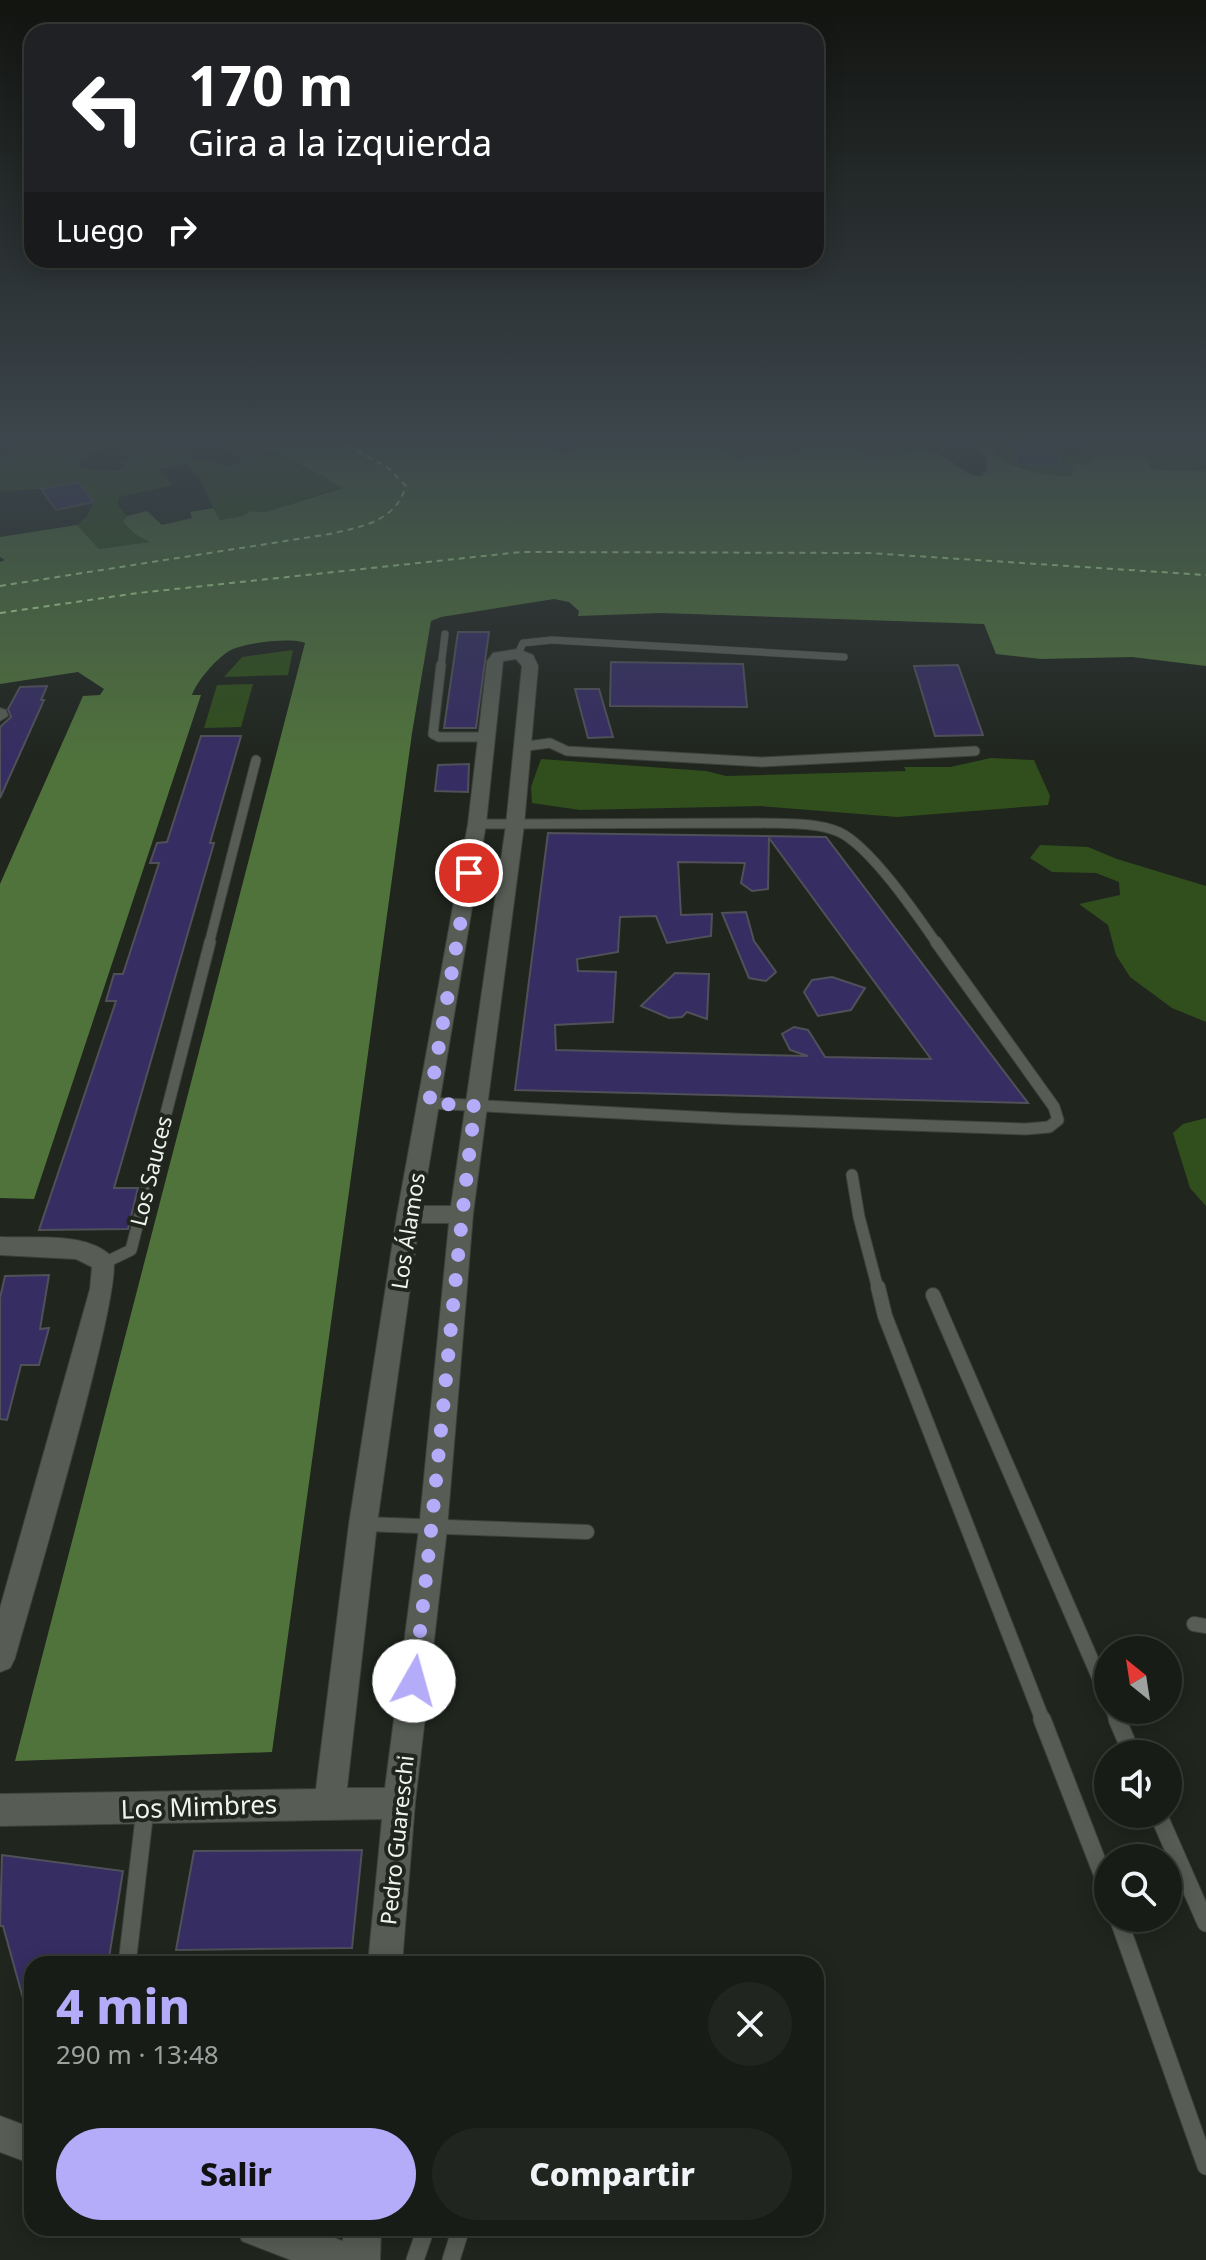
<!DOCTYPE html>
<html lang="es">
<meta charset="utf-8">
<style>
:root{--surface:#181c16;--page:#21251f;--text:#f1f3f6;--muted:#9fa1a1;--line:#363a35;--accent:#b4acf9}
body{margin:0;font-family:"Noto Sans",sans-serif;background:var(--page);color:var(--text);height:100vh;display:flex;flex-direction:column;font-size:30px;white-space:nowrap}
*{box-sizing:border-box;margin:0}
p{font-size:26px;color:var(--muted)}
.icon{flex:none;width:44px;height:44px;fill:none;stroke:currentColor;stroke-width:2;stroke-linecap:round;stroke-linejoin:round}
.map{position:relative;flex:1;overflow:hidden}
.side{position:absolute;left:24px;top:1956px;width:800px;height:280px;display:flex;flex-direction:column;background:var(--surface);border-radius:24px;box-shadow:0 4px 20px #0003,0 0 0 2px var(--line)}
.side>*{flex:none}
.top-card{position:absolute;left:24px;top:24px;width:800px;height:244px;border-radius:24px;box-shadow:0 4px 20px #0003,0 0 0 2px var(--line);background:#202124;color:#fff;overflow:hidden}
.needle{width:52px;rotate:330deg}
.fabs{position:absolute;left:1094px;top:1636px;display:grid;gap:16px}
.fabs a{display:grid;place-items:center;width:88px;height:88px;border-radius:50%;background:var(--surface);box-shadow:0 4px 20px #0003,0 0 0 2px var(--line);font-size:40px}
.pin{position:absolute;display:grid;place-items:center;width:68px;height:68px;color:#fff;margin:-34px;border:4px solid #fff;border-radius:50%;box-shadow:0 2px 8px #0007}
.me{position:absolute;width:88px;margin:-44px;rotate:7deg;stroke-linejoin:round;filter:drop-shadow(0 0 6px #0008)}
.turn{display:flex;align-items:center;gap:28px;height:168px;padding:0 32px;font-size:36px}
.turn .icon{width:104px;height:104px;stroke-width:2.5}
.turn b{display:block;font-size:56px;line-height:68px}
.then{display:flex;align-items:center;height:76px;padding:0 32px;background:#0003;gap:16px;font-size:30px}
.round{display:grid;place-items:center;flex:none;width:84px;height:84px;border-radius:42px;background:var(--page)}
.summary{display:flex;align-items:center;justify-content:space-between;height:136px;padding:0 32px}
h1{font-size:48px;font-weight:800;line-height:60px;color:var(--accent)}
.button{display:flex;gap:16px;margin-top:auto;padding:16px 32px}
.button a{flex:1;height:92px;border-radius:48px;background:var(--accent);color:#111;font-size:32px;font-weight:800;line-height:92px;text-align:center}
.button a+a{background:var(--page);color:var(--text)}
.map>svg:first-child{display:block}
.green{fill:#304f1c}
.water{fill:#50733c}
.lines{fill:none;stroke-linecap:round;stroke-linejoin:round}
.ferry{stroke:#bbf09e;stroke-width:2;stroke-dasharray:6 5;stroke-linecap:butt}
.building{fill:#362d63;stroke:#505059;stroke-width:2;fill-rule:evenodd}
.service-far4-casing{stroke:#3d413b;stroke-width:8}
.service-far3-casing{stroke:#3d413b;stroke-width:11}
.service-far2-casing{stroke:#3d413b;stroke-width:13}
.service-far1-casing{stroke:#3d413b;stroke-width:16}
.service-casing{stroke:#3d413b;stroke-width:19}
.minor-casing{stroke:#3d413b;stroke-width:2}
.service-far4{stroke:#575d55;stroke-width:7}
.service-far3{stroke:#575d55;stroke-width:9}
.service-far2{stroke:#575d55;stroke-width:11}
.service-far1{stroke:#575d55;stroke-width:14}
.service{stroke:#575d55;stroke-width:17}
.minor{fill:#575d55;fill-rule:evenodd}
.route{stroke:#b4acf9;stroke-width:14;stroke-dasharray:0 25.2}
.labels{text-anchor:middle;stroke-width:8;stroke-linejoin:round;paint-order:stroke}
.street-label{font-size:22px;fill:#f0f4ef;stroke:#20251e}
.near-street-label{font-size:26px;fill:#f0f4ef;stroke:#20251e}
</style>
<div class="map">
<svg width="1206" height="2260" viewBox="0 0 1206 2260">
<rect width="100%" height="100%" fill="#20251e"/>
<g class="green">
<path d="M24 445H110L76 462 81 468 118 471 124 466 119 463 135 456H121L111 445H167L164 447 177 452 188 447 197 456 185 460 207 459 229 467 243 461 220 445C232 445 247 443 258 445 288 451 318 473 342 487L266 512 251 511 243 516 219 520 200 479 186 464 160 469 172 485 119 497 118 505 127 516 124 522 152 542 99 549 77 525 87 516 94 502 78 482 41 489 0 491V458Z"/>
<path d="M688 445H807L801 453 739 459 725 450Z"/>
<path d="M855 445H939L945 449 943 452C916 455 883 464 858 452Z"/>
<path d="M993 445H1015L1017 464 1061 466 1058 454H1086L1085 445H1206V471L1087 465 1072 477C1040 474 1022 471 994 455Z"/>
<path d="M293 650 288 675 224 677 242 657Z"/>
<path d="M253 684 241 727 204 728 217 685Z"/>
<path d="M991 758 1034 760 1050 796 1048 805 897 817 760 806 580 810 532 803 531 787 541 759 706 771 726 776 906 771 904 767H950Z"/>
<path d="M1040 845 1088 847 1117 859 1206 886V1022L1172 1008 1130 977 1116 955 1108 925 1079 904 1120 895 1119 882 1096 873 1052 872 1030 858Z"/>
<path d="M1206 1118V1206L1190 1188 1173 1133 1183 1124Z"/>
</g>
<path class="water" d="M258 445H539L564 452 582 445H688L725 450 739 459 801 453 807 445H855L858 452 867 456C888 458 919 449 937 454 954 459 964 476 981 476L987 470 986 457 976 450V445H993L995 455C1020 471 1042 475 1072 476L1073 463 1087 465 1098 454 1146 457 1152 469 1206 471V666L1132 657 1041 659 996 654 984 624 661 613 578 616 579 611 569 602 554 599 441 617 431 621 412 733 272 1752 15 1761 305 643C291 637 242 643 229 651 215 660 197 681 192 695H201L34 1199 0 1198V884L83 696 100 695 104 689 78 672 0 684V562L5 560 0 557V537L77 525 99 549 150 542 135 534 123 522 127 516 147 511 162 525 192 518 190 512 213 508 220 520 243 516 251 511 266 512 342 488C316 471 288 457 258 445Z"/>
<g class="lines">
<g class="ferry">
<path d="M0 586 330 534C363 526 395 522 406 486L388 468 347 445"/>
<path d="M0 613 138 593 521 552 869 553 1206 575"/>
</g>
</g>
<g class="building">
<path d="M1015 445H1056L1061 466 1017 464Z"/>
<path d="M78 482 94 502 56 510 41 489Z"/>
<path d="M458 632H489L476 728H444Z"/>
<path d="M611 662 743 664 747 707 610 706Z"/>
<path d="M958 665 983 735 935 736 914 666Z"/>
<path d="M47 686 41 700H44L0 798V727L11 717 8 709 20 687Z"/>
<path d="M575 689H599L613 737 588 738Z"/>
<path d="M201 736H241L210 843H214L114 1188H138L128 1229 39 1230 116 1001H106L114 974H123L159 863H150L157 843 167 842Z"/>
<path d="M469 764 468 792 435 791 438 765Z"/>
<path d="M548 833 826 837 1028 1103 515 1090ZM769 838 931 1059 825 1057 808 1030 794 1027 782 1034 790 1050 808 1056 556 1050 555 1025 613 1022 616 972 578 971 577 959 618 952 620 917 656 916 667 943 711 936 712 914 681 915 678 862 745 863 741 883 752 891 768 889Z"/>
<path d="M746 912 754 941 776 972 766 981 749 978 722 913Z"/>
<path d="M675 973 709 974 707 1019 687 1012 682 1017 669 1018 641 1006Z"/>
<path d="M832 977 865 988 851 1010 818 1016 804 992 812 980Z"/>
<path d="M49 1275 40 1329 49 1328 39 1365H21L7 1420 0 1419V1298L5 1276Z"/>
<path d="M362 1850 352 1948 176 1950 194 1851Z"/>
<path d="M2 1855 123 1871 108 1964H32V2008L26 2009 3 1926H0Z"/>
</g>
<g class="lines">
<defs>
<g id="service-far4">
<path d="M518 654 523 643 552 640 844 657"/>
<path d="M441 667 445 634"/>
</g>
<g id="service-far3">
<path d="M441 665 433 734 439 737H487"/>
<path d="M520 747 550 743 567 751 762 762 975 751"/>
<path d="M477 824 759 823C784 824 816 822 839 832 870 846 917 915 937 944"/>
<path d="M209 944 256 760"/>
</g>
<g id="service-far2">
<path d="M429 1103 734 1119 1026 1129 1049 1127 1058 1120 1054 1107 936 942"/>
<path d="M852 1175 859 1217 878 1289"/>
<path d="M104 1263 131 1250 210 942"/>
</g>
<g id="service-far1">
<path d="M878 1287 885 1316 1043 1721"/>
<path d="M933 1295 1108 1698"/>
<path d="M363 1524 587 1532"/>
<path d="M1194 1624 1206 1626"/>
<path d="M1113 1710 1118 1721"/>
</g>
<g id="service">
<path d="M1042 1719 1108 1889"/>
<path d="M1117 1719 1132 1754"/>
<path d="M1158 1814 1206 1923"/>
<path d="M1118 1918 1206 2166"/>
<path d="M127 1964 145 1810"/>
<path d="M415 2260 426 2228"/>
<path d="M451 2260 461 2228"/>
</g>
<g id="minor">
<path d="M518 649 533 655 538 666 524 825 473 1214 447 1529 415 1803 402 1964H368L382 1819 0 1826V1794L316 1789 349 1524 397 1215 468 824 487 661 493 653ZM516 659 522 666 506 825 451 1206H422L486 824 503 661ZM419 1223H449L419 1529 385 1788H347L377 1524Z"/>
<path d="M0 708 6 710 8 716 0 721Z"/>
<path d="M0 1237C33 1239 87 1231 112 1257 129 1273 27 1614 15 1658L10 1668 0 1672V1608L90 1289 92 1267 76 1259 0 1255Z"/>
<path d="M0 2116 32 2128V2164L0 2152Z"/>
<path d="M236 2228H306L343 2241V2228H381L380 2260H291L242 2241Z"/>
</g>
</defs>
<use href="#service-far4" class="service-far4-casing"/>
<use href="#service-far3" class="service-far3-casing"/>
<use href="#service-far2" class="service-far2-casing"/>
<use href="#service-far1" class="service-far1-casing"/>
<use href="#service" class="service-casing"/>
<use href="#minor" class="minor-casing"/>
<use href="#service-far4" class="service-far4"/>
<use href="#service-far3" class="service-far3"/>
<use href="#service-far2" class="service-far2"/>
<use href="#service-far1" class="service-far1"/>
<use href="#service" class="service"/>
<use href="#minor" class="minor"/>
</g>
<linearGradient id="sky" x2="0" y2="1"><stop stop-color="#121410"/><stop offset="0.58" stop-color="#3c464c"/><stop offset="1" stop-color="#3c464c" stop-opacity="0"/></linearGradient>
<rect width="1206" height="762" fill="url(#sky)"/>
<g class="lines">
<path class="route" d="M414 1681C438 1490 451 1297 475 1106L429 1103 469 873"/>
</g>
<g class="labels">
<g class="street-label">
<text transform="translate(151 1171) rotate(-76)" y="8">Los Sauces</text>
<text transform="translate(408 1231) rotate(-81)" y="8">Los Álamos</text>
<text transform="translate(397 1840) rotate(-84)" y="8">Pedro Guareschi</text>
</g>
<g class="near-street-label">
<text transform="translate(199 1807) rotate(-2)" y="9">Los Mimbres</text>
</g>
</g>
</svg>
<div class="fabs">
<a><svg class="needle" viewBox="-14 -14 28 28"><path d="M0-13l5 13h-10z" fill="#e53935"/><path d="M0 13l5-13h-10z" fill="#9fa1a1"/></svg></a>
<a><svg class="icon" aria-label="sound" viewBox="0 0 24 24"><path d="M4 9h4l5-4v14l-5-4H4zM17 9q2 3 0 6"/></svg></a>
<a><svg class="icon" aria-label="search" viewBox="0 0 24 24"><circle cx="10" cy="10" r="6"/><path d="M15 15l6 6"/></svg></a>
</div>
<div class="pin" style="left:469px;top:873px;background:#d93025"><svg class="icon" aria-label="arrive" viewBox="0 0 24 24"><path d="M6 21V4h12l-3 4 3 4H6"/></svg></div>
<svg class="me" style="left:414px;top:1681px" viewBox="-20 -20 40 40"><circle r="19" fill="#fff"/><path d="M0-13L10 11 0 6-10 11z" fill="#b4acf9"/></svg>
<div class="top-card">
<div class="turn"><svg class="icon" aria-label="left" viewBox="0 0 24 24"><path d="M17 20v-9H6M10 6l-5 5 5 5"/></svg><div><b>170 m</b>Gira a la izquierda</div></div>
<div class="then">Luego<svg class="icon" aria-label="right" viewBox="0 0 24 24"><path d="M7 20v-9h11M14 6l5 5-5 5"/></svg></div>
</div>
<section class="side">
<div class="summary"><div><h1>4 min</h1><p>290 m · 13:48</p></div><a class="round"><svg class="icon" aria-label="close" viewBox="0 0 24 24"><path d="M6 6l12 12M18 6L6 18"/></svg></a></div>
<div class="button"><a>Salir</a><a>Compartir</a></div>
</section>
</div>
